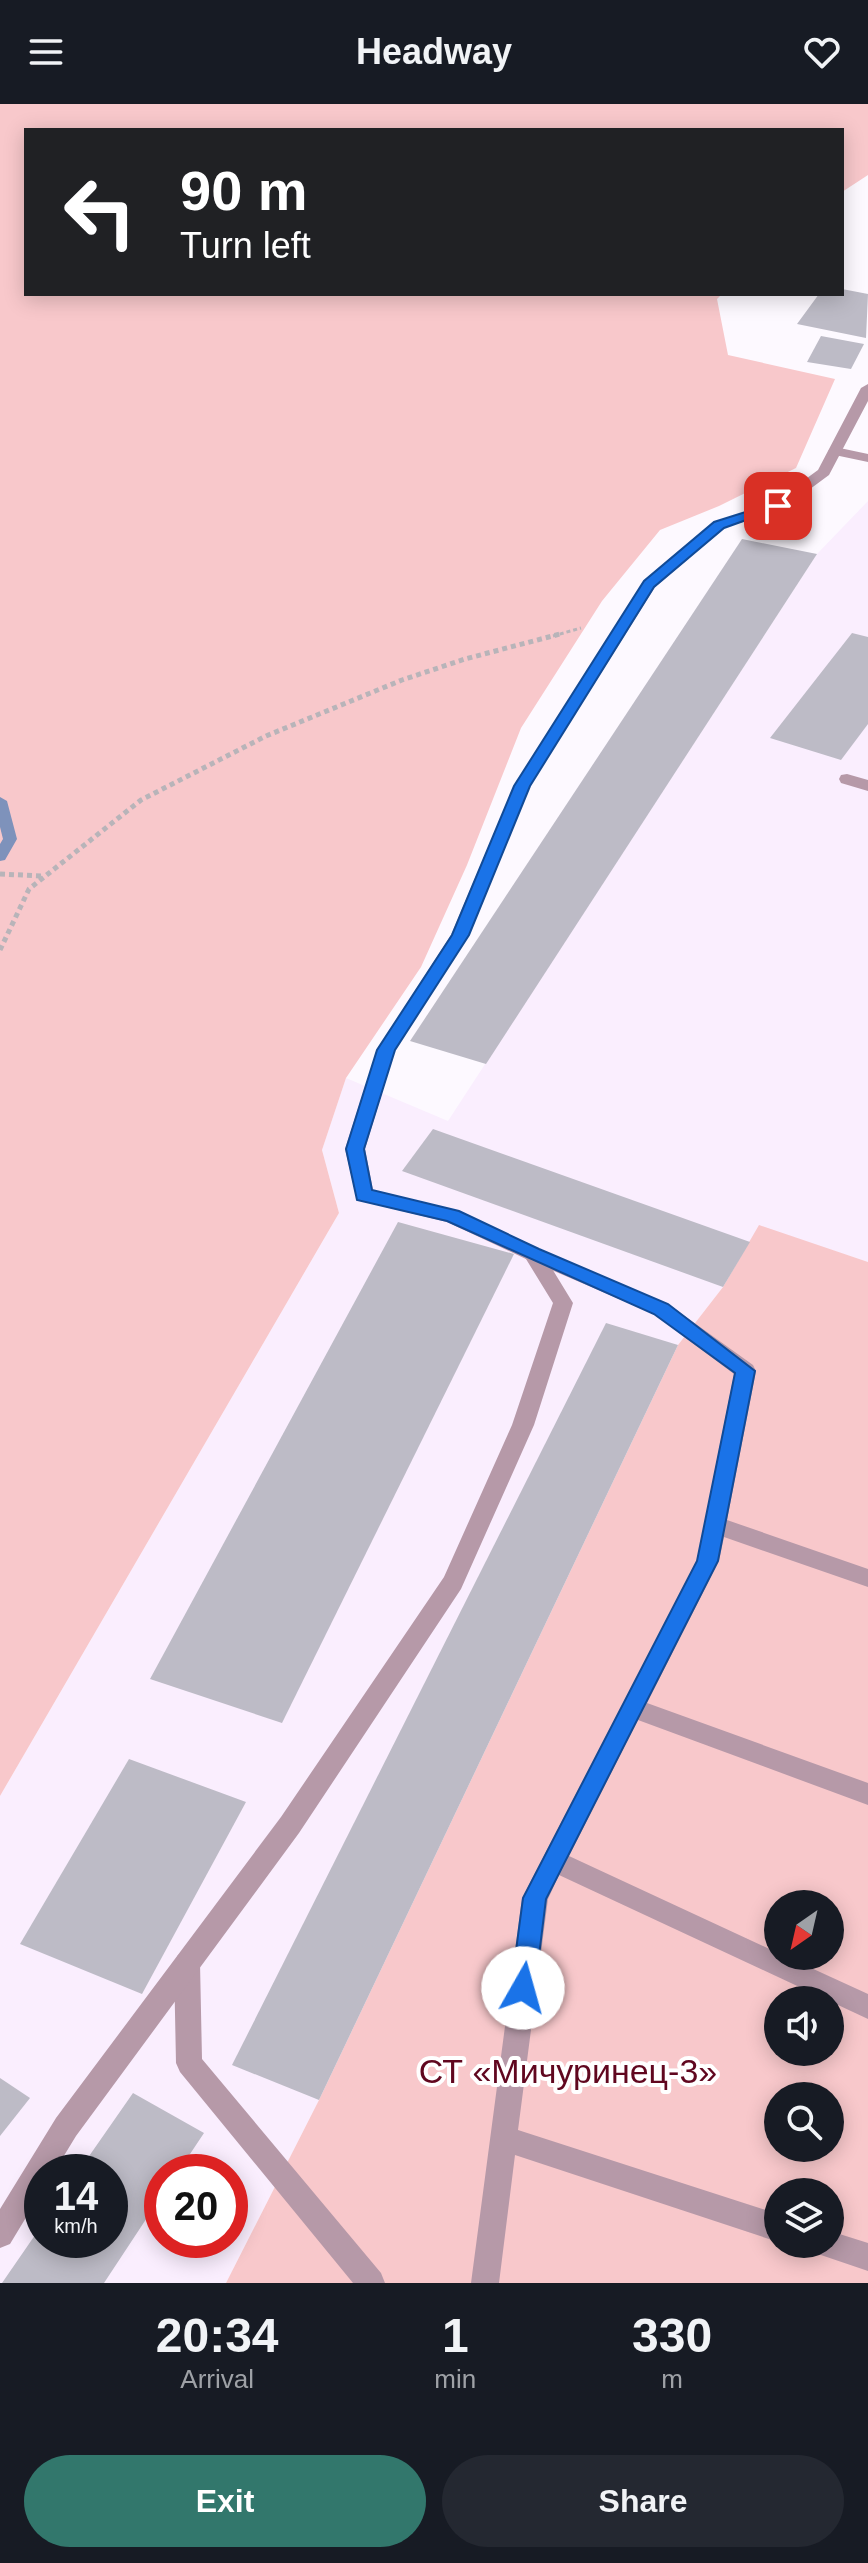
<!DOCTYPE html>
<meta charset="utf-8">
<style>
:root{--surface:#171b24;--page:#242831;--text:#f1f3f6;--muted:#9ea1a6;--accent:#32776c}
body{margin:0;font-family:Arial,sans-serif;background:var(--page);color:var(--text);height:100vh;display:flex;flex-direction:column;font-size:30px;white-space:nowrap}
*{box-sizing:border-box;margin:0}
p{font-size:26px;color:var(--muted)}
.icon{flex:none;width:44px;height:44px;fill:none;stroke:currentColor;stroke-width:2;stroke-linecap:round;stroke-linejoin:round}
.map{position:relative;height:2179px;overflow:hidden}
.side{display:flex;flex-direction:column;background:var(--surface);flex:1}
.side>*{flex:none}
.banner{position:absolute;left:24px;top:24px;width:820px;height:168px;border-radius:0px;box-shadow:0 4px 20px #0003;background:#202124;color:#fff;overflow:hidden}
.needle{width:52px;rotate:214deg}
.buttons{position:absolute;left:764px;top:1786px;display:grid;gap:16px}
.buttons a{display:grid;place-items:center;width:80px;height:80px;border-radius:50%;background:var(--surface);box-shadow:0 4px 20px #0003;font-size:40px}
.speed{position:absolute;left:24px;top:2050px;display:flex;gap:16px;font-size:40px;font-weight:700;text-align:center}
.speed>*{display:grid;place-content:center;width:104px;height:104px;border-radius:50%;background:var(--surface);box-shadow:0 4px 20px #0003;line-height:1}
.speed small{font-size:20px;font-weight:400}
.speed .limit{border:12px solid #d22;background:#fff;color:#111}
.pin{position:absolute;display:grid;place-items:center;width:68px;height:68px;color:#fff;margin:-34px;border-radius:16px;box-shadow:0 4px 12px #0006}
.me{position:absolute;width:88px;margin:-44px;rotate:7deg;stroke-linejoin:round;filter:drop-shadow(0 0 6px #0008)}
.turn{display:flex;align-items:center;gap:28px;height:168px;padding:0 24px;font-size:36px}
.turn .icon{width:104px;height:104px;stroke-width:2.5}
.turn b{display:block;font-size:56px;line-height:68px}
.eta{display:flex;justify-content:space-evenly;align-items:center;height:136px;text-align:center}
.eta b{font-size:48px;font-weight:700;line-height:56px}
.button{display:flex;gap:16px;margin-top:auto;padding:16px 24px}
.button a{flex:1;height:92px;border-radius:48px;background:var(--accent);color:#fff;font-size:32px;font-weight:700;line-height:92px;text-align:center}
.button a+a{background:var(--page);color:var(--text)}
header{display:flex;justify-content:space-between;align-items:center;height:104px;padding:0 24px;background:var(--surface);font-size:36px;font-weight:700}
.map>svg:first-child{display:block}
.built{fill:#faeefe;fill-rule:evenodd}
.green{fill:#f8c8cb;fill-rule:evenodd}
.lines{fill:none;stroke-linecap:round;stroke-linejoin:round}
.stream{fill:#7e92bb;fill-rule:evenodd}
.building{fill:#bdbbc6}
.path-far1{stroke:#b8b4b9;stroke-width:3;stroke-dasharray:4 3;stroke-linecap:butt}
.path{stroke:#b8b4b9;stroke-width:5;stroke-dasharray:5 4;stroke-linecap:butt}
.lane{fill:#b699a8;fill-rule:evenodd}
.street{fill:#b699a8;fill-rule:evenodd}
.route{fill:#1a73e8;stroke:#114b97;stroke-width:2}
.labels{text-anchor:middle;stroke-width:8;stroke-linejoin:round;paint-order:stroke}
.near-park-label{font-size:34px;fill:#60071f;stroke:#fff}
</style>
<header><svg class="icon" aria-label="menu" viewBox="0 0 24 24"><path d="M4 6h16M4 12h16M4 18h16"/></svg>Headway<svg class="icon" aria-label="heart" viewBox="0 0 24 24"><path d="M12 20l-8-8c-3-5 5-10 8-4 3-6 11-1 8 4z"/></svg></header>
<div class="map">
<svg width="868" height="2179" viewBox="0 0 868 2179">
<rect width="100%" height="100%" fill="#fdf9ff"/>
<path class="built" d="M868 397V1158L759 1122 723 1183 678 1241 319 1996 226 2179H0V1692L339 1109 322 1046 346 974 448 1017 817 450ZM42 2068H110V2136H42ZM162 2068H230V2136H162Z"/>
<g class="green">
<path d="M0 0H868V71L842 88V26H26V190H722L717 195 728 251 835 275 796 364 719 402 660 426 602 497 521 624 467 761 421 863 346 974 322 1046 339 1109 0 1692Z"/>
<path d="M759 1121 868 1158V2179H226L319 1996 678 1241 723 1183ZM778 1800H830V1852H778ZM778 1896H830V1948H778ZM778 1992H830V2044H778ZM778 2088H830V2140H778Z"/>
</g>
<g class="lines">
<path class="stream" d="M0 693 7 697 17 735 5 756 0 757V740L3 735 0 723Z"/>
</g>
<g class="building">
<path d="M842 185 868 190 866 234 797 220 819 190H842Z"/>
<path d="M821 232 864 240 851 265 807 258Z"/>
<path d="M742 435 817 450 486 960 410 937Z"/>
<path d="M852 529 868 533V620L841 656 770 634Z"/>
<path d="M433 1025 750 1138 723 1183 402 1067Z"/>
<path d="M398 1118 514 1150 282 1619 150 1575Z"/>
<path d="M606 1219 678 1241 319 1996 232 1961Z"/>
<path d="M129 1655 246 1698 142 1890 20 1840Z"/>
<path d="M0 1974 30 1994 0 2032Z"/>
<path d="M133 1989 204 2029 178 2068H162V2091L104 2179H2L42 2121V2136H110V2068H78Z"/>
</g>
<g class="lines">
<path class="path-far1" d="M553 532 581 524"/>
<g class="path">
<path d="M0 770 43 772"/>
<path d="M0 846 29 785 141 696 266 632 402 576 465 555 560 530"/>
</g>
<g class="lane">
<path d="M835 343 868 350V358L830 350 828 347Z"/>
<path d="M847 670 868 676V687L841 679 839 675 841 671Z"/>
<path d="M533 1143 668 1200 753 1261 756 1267 727 1416 868 1465V1483L724 1433 719 1457 647 1599 868 1679V1701L638 1616 569 1752 778 1849V1852H785L868 1890V1915L559 1771 548 1795 518 2026 778 2110V2138L515 2051 499 2179H471L522 1794 697 1457 734 1270 654 1210 526 1155 523 1150 526 1145Z"/>
<path d="M187 1847 196 1851 200 1859 202 1955 381 2169 385 2179H353L180 1968 176 1959 174 1859 178 1851Z"/>
<path d="M830 2127 868 2139V2167L818 2150 814 2140H830Z"/>
</g>
<path class="street" d="M868 280V297L829 371 783 405 724 424 655 483 530 682 469 831 395 946 365 1045 373 1086 459 1107 540 1145 573 1199 534 1321 461 1485 299 1729 76 2032 54 2068H42V2087L10 2140 0 2144V2105L56 2014 281 1713 444 1473 512 1321 553 1199 526 1155 447 1118 357 1096 345 1045 377 946 451 831 514 682 644 477 714 418 773 399 818 366 861 284Z"/>
</g>
<path class="route" d="M774 399 785 402 724 424 654 483 530 682 469 831 395 946 364 1045 372 1086 459 1107 539 1145 668 1200 755 1267 718 1457 546 1795 535 1884 532 1892 523 1895 515 1892 511 1884 523 1794 697 1457 735 1269 654 1210 447 1117 357 1096 346 1045 377 946 452 831 514 682 644 477 714 418Z"/>
<g class="labels">
<g class="near-park-label">
<text x="568" y="1979">СТ «Мичуринец-3»</text>
</g>
</g>
</svg>
<div class="buttons">
<a><svg class="needle" viewBox="-14 -14 28 28"><path d="M0-13l5 13h-10z" fill="#e53935"/><path d="M0 13l5-13h-10z" fill="#9ea1a6"/></svg></a>
<a><svg class="icon" aria-label="sound" viewBox="0 0 24 24"><path d="M4 9h4l5-4v14l-5-4H4zM17 9q2 3 0 6"/></svg></a>
<a><svg class="icon" aria-label="search" viewBox="0 0 24 24"><circle cx="10" cy="10" r="6"/><path d="M15 15l6 6"/></svg></a>
<a><svg class="icon" aria-label="layers" viewBox="0 0 24 24"><path d="M12 4l9 5-9 5-9-5zM3 14l9 5 9-5"/></svg></a>
</div>
<div class="speed"><div>14<small>km/h</small></div><div class="limit">20</div></div>
<div class="pin" style="left:778px;top:402px;background:#d93025"><svg class="icon" aria-label="arrive" viewBox="0 0 24 24"><path d="M6 21V4h12l-3 4 3 4H6"/></svg></div>
<svg class="me" style="left:523px;top:1884px" viewBox="-20 -20 40 40"><circle r="19" fill="#fff"/><path d="M0-13L10 11 0 6-10 11z" fill="#1a73e8"/></svg>
<div class="banner">
<div class="turn"><svg class="icon" aria-label="left" viewBox="0 0 24 24"><path d="M17 20v-9H6M10 6l-5 5 5 5"/></svg><div><b>90 m</b>Turn left</div></div>
</div>
</div>
<section class="side">
<div class="eta">
<div><b>20:34</b><p>Arrival</p></div>
<div><b>1</b><p>min</p></div>
<div><b>330</b><p>m</p></div>
</div>
<div class="button"><a>Exit</a><a>Share</a></div>
</section>
